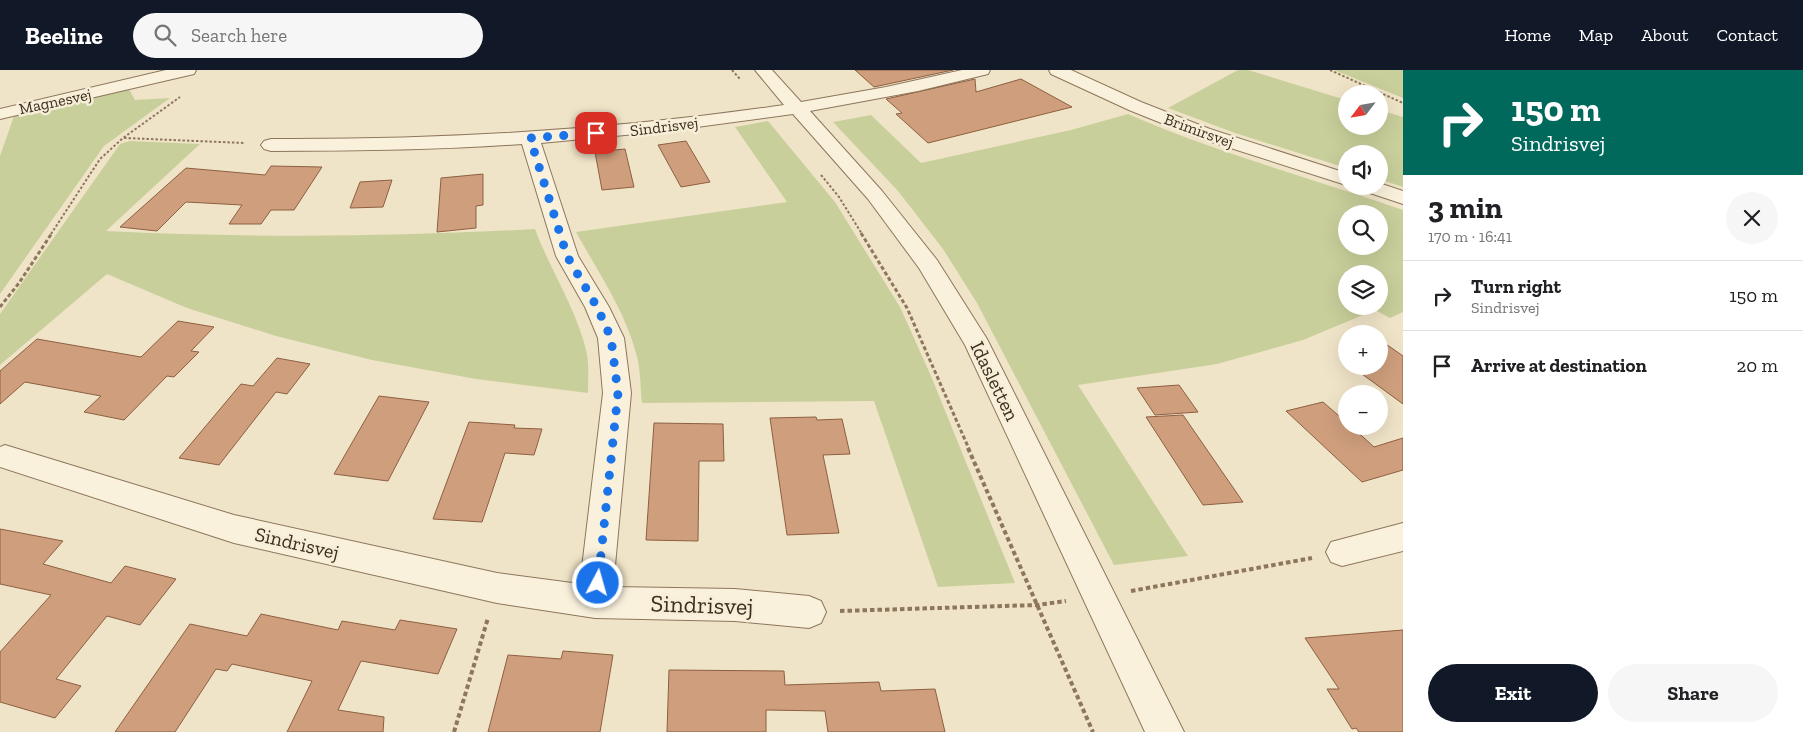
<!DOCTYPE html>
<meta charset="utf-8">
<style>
:root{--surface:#fff;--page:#f6f6f6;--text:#202124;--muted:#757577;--line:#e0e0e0;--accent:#111827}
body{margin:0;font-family:"Zilla Slab",serif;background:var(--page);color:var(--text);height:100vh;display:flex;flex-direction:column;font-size:19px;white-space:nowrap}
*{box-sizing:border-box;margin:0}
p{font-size:16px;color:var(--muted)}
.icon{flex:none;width:28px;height:28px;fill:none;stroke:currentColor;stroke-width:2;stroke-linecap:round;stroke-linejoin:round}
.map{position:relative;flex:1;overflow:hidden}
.panel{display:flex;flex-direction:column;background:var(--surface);width:400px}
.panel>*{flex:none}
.top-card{background:#00695c;color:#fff;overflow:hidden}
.needle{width:32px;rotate:239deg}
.tools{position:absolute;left:1338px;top:15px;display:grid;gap:10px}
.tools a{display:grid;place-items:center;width:50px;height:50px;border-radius:50%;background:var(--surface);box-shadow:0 5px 20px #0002;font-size:25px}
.pin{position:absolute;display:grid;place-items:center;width:42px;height:42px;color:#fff;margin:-21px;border-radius:10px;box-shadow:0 2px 8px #0006}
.me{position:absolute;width:55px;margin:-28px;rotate:6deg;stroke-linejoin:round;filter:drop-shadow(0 0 4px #0008)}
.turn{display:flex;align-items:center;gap:18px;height:105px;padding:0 25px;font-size:22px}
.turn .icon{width:65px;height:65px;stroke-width:2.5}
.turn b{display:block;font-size:35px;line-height:42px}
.round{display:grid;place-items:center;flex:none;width:52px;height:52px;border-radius:26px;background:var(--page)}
.head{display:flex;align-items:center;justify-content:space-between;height:85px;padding:0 25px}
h1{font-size:30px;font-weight:700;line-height:38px}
.button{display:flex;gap:10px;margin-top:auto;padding:10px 25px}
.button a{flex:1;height:58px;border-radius:30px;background:var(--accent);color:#fff;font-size:20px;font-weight:700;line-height:58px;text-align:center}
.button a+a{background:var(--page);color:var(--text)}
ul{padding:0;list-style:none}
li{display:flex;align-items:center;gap:15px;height:70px;padding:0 25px;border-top:1px solid var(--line)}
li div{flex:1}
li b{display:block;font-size:19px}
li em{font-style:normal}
header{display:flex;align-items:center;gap:30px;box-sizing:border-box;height:70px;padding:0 25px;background:var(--accent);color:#fff}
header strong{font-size:24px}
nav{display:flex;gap:28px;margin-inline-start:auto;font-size:18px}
.search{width:350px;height:45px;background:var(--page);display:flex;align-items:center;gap:12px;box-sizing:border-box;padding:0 18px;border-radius:28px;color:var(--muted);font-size:19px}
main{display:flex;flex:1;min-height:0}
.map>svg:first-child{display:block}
.green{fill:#c9cf9b;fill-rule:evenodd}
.building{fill:#cf9f7d;stroke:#8d5f41}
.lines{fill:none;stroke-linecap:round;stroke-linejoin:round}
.minor-casing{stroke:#8d765c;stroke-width:2}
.path-far2{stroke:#8d765c;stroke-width:2;stroke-dasharray:2.5 2;stroke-linecap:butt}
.path-far1{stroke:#8d765c;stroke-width:3;stroke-dasharray:4 2.5;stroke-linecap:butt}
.path{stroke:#8d765c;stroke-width:4;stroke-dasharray:4.5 3;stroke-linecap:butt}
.minor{fill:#faf1dc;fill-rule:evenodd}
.route{stroke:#1a73e8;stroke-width:9;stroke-dasharray:0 16.2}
.labels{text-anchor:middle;stroke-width:5;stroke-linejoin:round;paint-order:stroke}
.far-street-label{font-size:16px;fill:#3d2e20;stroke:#f7eed8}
.street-label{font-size:20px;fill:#3d2e20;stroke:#f7eed8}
.near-street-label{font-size:24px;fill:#3d2e20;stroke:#f7eed8}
</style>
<header>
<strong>Beeline</strong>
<div class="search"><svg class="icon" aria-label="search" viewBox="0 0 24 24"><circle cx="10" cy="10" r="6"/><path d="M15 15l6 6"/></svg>Search here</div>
<nav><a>Home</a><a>Map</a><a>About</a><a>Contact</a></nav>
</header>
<main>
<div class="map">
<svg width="1403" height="662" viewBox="0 0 1403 662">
<rect width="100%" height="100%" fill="#f0e4c8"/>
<g class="green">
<path d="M1238 0H1248L1346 30V56H1379V40L1403 47V117L1379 109V84H1346V98L1235 63 1168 38Z"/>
<path d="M1334 0H1403V28Z"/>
<path d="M129 19 135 30 170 28 104 76 0 224V86L14 46Z"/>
<path d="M1128 44C1217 83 1311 108 1403 140V242L1390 248 1375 240 1303 270 1217 294 1078 315 1188 486 1114 495 977 233 943 179 898 121 833 52 871 45 921 93 1071 60ZM1346 144H1379V176H1346ZM1346 204H1379V236H1346Z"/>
<path d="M768 51 835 132 900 237 931 306 1015 513 938 517 874 331 642 333C640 317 641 299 636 283 624 239 598 202 576 162L787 132 735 57Z"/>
<path d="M130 71 200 74 106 161C250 168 392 167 535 159 551 202 577 239 587 284 589 296 588 310 588 323L476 309 372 290 276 266 187 238 107 204 0 295V244L120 74Z"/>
</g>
<g class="building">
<path d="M855 0H953L874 17Z"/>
<path d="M975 9 976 22 1021 9 1072 37 928 73 896 44 902 43 886 29Z"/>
<path d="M686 71 710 112 681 117 658 75Z"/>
<path d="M625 79 634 117 602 120 595 82Z"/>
<path d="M271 96 322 97 294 140H271L261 154H229L242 135 186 132 157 161 120 157 186 98 265 105Z"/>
<path d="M483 104V135L476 136V158L437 162 441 108Z"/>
<path d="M392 110 383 137 350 138 360 112Z"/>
<path d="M178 251 214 257 191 281 199 282 174 307 167 306 124 350 84 342 101 326 25 312 0 334V301L37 269 141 287Z"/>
<path d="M1383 272 1403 286V334L1351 296H1379V273Z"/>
<path d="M277 288 310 294 287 324 276 322 219 395 179 388 241 314 253 316Z"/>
<path d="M1179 315 1198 342 1155 345 1137 318Z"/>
<path d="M379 326 429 332 388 411 334 404Z"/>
<path d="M1323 332 1346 352V356H1351L1374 377 1403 368V400L1362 412 1286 341Z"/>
<path d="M1183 345 1243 432 1203 435 1146 347Z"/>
<path d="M816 347 817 350 842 349 850 384 823 385 839 463 787 465 770 348Z"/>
<path d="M469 352 515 355 514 358 542 359 534 385 505 383 482 452 433 449Z"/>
<path d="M654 353 723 354 724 391H699L698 471 646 470Z"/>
<path d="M0 459 63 471 43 494 111 513 125 496 176 509 140 555 107 546 56 609 81 616 55 648 0 632V582L51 525 0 514Z"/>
<path d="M261 544 338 560 342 551 395 560 400 550 457 559 438 604 361 591 338 640 384 647 383 662H287L312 611 232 594 227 601 216 599 175 662H115L190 554 247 566Z"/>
<path d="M1403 560V662H1359L1356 658 1352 659 1327 619H1339L1305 568Z"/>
<path d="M563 581 613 585 600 662H488L508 585 561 589Z"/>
<path d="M669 600 784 601 785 615 879 612 881 621 935 619 945 662H828L825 641 766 640V662H667Z"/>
</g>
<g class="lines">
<defs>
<g id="minor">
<path d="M166 0H196L194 4 0 49V39Z"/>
<path d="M755 0H772L801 32 886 17 962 0H990L988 4 918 21 810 41 882 121 937 190 987 269 1184 662H1145L965 275 919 198 868 129 793 44 667 61 541 73 578 186 609 237 624 268 631 323 613 517 735 519 809 526 821 531 826 542 821 553 809 558 735 551 595 548 497 533 234 473 0 397V377L5 375 234 445 497 503 580 514 603 323 598 268 585 237 556 186 522 74C439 80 355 81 271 81L264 79 261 75 264 71 271 69C443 70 614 60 784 35Z"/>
<path d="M1049 0H1071L1141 32 1210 59 1346 103V115L1196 67 1129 40 1051 4Z"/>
<path d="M1379 113 1403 121V134L1361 120 1358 116H1379Z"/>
<path d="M1403 453V481L1342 496 1331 492 1326 482 1331 472Z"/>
</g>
</defs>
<use href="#minor" class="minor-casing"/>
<g class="path-far2">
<path d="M732 0 740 9"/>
<path d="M1330 0 1403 33"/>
<path d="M124 68 245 73"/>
<path d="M821 105 839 127 862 164"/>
<path d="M51 164 100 89 123 68 180 27"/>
</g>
<g class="path-far1">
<path d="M861 163 907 238 969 379"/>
<path d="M0 237 19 213 52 163"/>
</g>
<g class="path">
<path d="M968 378 1093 662"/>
<path d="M1131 521 1312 488"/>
<path d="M840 541 1037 535 1066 531"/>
<path d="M454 662 488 548"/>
</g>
<use href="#minor" class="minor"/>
</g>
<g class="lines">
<path class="route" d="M596 63 530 68 567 186 597 237 611 268 618 323 598 513"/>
</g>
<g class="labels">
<g class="far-street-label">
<text transform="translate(55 31) rotate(-12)" y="6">Magnesvej</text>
<text transform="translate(664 56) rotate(-7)" y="6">Sindrisvej</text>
<text transform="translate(1199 60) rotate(20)" y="6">Brimirsvej</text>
</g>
<g class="street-label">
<text transform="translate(995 311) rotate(64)" y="7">Idasletten</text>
<text transform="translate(297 473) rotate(13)" y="7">Sindrisvej</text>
</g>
<g class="near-street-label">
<text transform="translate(702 535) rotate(2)" y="8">Sindrisvej</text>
</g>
</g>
</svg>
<div class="tools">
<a><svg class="needle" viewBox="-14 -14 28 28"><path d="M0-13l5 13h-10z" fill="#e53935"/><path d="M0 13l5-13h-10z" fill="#757577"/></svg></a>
<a><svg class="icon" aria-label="sound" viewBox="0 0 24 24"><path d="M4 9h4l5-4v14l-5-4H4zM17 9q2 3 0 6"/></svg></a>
<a><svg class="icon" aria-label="search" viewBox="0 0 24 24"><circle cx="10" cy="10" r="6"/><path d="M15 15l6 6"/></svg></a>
<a><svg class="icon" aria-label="layers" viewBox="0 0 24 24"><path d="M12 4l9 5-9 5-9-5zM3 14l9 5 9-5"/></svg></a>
<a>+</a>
<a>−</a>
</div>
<div class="pin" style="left:596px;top:63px;background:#d93025"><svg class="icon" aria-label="arrive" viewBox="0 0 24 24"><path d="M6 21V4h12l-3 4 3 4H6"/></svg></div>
<svg class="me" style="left:598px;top:513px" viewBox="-20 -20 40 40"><circle r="17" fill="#1a73e8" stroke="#fff" stroke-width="3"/><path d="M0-11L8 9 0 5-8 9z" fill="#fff"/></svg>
</div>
<section class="panel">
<div class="top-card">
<div class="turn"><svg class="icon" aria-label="right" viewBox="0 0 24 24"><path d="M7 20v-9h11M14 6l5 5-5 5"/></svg><div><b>150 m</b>Sindrisvej</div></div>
</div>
<div class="head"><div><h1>3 min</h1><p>170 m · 16:41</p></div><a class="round"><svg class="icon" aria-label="close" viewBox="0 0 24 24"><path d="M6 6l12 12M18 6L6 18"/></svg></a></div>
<ul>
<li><svg class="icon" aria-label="right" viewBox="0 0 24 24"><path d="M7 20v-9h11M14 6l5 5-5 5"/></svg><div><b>Turn right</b><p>Sindrisvej</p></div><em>150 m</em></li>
<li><svg class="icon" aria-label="arrive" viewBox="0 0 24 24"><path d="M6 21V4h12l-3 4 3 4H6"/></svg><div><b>Arrive at destination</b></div><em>20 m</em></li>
</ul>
<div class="button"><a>Exit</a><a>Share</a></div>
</section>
</main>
